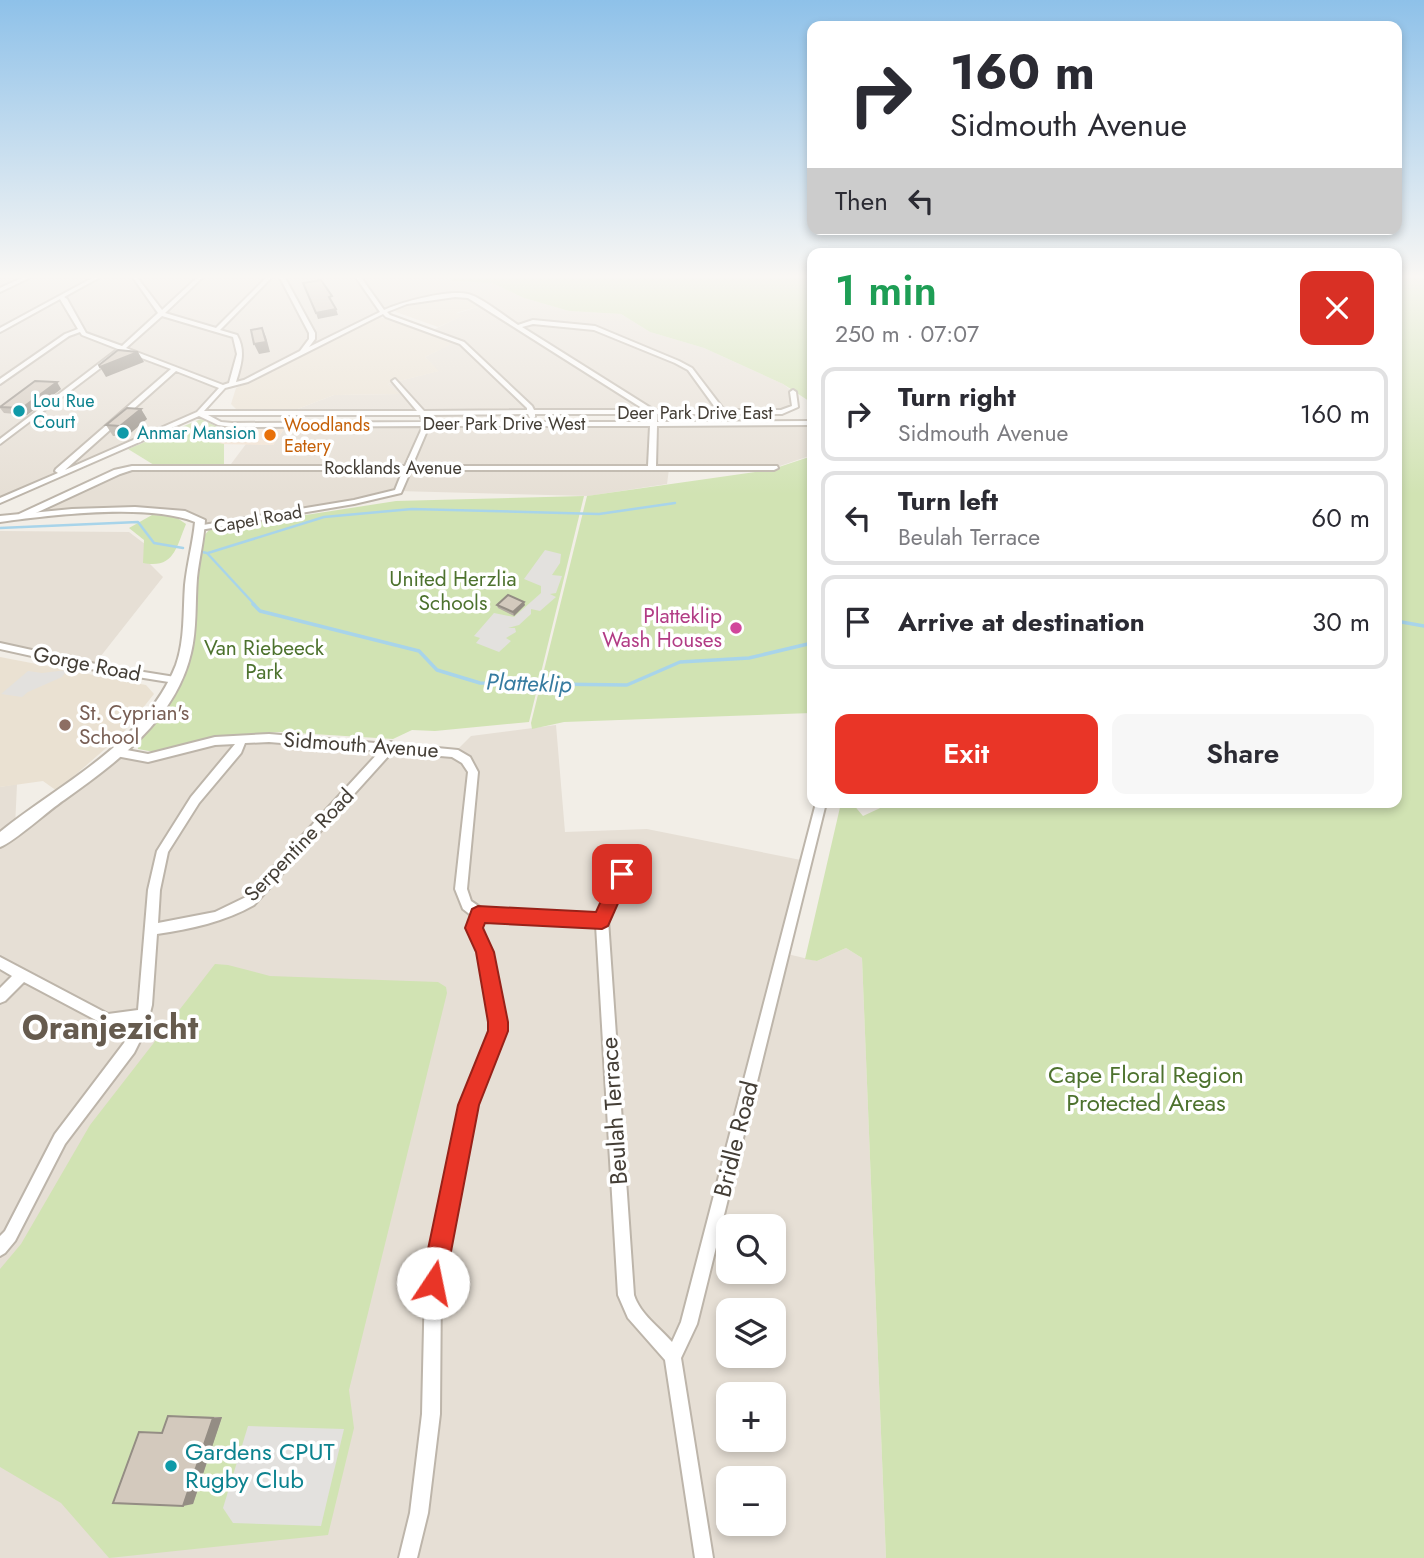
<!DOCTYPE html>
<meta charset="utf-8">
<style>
:root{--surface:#fff;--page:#f7f7f7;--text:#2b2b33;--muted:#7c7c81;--line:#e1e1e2;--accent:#e93527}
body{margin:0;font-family:Jost,sans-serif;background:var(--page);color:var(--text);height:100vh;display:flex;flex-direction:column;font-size:26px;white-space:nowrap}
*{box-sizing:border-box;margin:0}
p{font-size:23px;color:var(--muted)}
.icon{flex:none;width:38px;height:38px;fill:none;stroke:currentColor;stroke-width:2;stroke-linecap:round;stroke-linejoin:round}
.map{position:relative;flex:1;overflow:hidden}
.details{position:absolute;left:807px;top:248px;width:595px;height:560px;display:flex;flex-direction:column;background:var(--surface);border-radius:14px;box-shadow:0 4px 10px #0003}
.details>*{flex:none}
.hud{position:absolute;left:807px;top:21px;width:595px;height:214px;border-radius:14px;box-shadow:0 4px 10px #0003;background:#fff;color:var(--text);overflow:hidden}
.tools{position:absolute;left:716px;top:1214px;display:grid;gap:14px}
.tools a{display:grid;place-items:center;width:70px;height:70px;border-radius:14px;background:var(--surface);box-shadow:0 4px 10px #0003;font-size:35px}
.pin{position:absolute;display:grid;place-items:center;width:60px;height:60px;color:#fff;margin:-30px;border-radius:14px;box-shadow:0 4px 10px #0006}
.me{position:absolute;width:77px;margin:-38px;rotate:11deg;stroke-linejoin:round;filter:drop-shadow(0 0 5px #0008)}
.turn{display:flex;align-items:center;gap:24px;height:147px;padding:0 28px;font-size:32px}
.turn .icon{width:91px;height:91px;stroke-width:2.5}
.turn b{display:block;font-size:49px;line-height:60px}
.then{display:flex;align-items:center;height:66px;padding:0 28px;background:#0003;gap:14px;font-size:26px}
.round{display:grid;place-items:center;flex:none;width:74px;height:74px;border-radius:14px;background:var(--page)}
.overview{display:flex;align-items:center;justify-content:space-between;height:119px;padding:0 28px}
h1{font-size:42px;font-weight:600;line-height:52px;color:#1e9e55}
.cta{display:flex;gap:14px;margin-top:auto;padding:14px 28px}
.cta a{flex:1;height:80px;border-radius:14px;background:var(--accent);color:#fff;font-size:28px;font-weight:600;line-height:80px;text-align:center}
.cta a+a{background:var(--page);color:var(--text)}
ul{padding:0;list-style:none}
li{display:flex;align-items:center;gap:21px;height:94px;margin:0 14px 10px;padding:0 14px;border:4px solid var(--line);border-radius:14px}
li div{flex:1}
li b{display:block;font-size:26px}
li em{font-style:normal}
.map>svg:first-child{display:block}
.residential{fill:#e6dfd5;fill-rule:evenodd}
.commercial{fill:#f2e3d3}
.education{fill:#eae1d2}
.green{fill:#d1e3b3}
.parking{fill:#e3e1de}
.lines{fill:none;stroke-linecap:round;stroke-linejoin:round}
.stream-far1{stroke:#a8d4ea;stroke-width:2.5}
.stream{stroke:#a8d4ea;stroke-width:3.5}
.minor-casing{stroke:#bdb5aa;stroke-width:4}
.tertiary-casing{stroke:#bdb5aa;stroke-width:4}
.minor{fill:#fff;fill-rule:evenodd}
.tertiary{fill:#fff;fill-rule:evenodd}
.wall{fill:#b5ada3}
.shaded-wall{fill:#948d84}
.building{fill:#d3c9bd;stroke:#948d84;stroke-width:2}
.route{fill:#e93527;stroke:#972219;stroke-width:2}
.culture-dot{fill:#0f9aa8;stroke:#fff;stroke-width:2.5}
.food-dot{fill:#e8710a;stroke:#fff;stroke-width:2.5}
.hotel-dot{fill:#d1479c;stroke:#fff;stroke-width:2.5}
.education-dot{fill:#8d6e63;stroke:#fff;stroke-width:2.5}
.labels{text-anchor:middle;stroke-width:7;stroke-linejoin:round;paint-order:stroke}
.far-culture-label{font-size:18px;fill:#0d838f;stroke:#fff;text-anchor:start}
.far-street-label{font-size:18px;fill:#443e36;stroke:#fff}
.far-food-label{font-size:18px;fill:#c56008;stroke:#fff;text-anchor:start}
.park-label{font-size:21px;fill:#4d722e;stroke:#fff}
.hotel-label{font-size:21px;fill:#b23c85;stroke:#fff;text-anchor:end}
.street-label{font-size:21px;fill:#443e36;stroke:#fff}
.education-label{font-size:21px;fill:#785e54;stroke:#fff;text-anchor:start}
.water-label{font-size:23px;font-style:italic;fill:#367ba0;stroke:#fff}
.near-park-label{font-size:24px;fill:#4d722e;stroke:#fff}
.near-street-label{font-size:24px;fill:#443e36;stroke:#fff}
.near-culture-label{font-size:24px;fill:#0d838f;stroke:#fff;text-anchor:start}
.near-district-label{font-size:33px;font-weight:bold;fill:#665b4e;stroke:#fff}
</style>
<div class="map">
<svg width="1424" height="1558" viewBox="0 0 1424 1558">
<rect width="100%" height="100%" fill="#f2eee7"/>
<g class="residential">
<path d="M0 276H441L452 281 492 283 524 298 569 311 621 314 650 332 704 348 783 384 793 392 795 407 782 412 292 414 295 410 334 395 399 394 388 384 438 371 425 357 457 341 431 331 461 316 455 314 484 305 462 295 406 303 383 312 246 381 226 385 199 413 0 501Z"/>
<path d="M812 423V455L780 466 669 469 667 484 588 496 398 491 389 495 200 528 197 517 146 512H47L22 516 125 469 228 468 246 444 273 445 287 425Z"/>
<path d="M0 531 129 532 158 554 150 564 163 577 93 666 0 646Z"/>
<path d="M556 725 565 832 647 829 806 861 783 953 817 961 846 948 862 958 886 1558H0V787L17 784 15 827 116 752 148 758 242 739 454 753 471 736ZM728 1227H774V1272H728ZM728 1311H774V1356H728ZM728 1395H774V1440H728ZM728 1479H774V1524H728Z"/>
</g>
<path class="commercial" d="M232 425H287L273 445 218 444Z"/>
<g class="education">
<path d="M459 296 480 306 456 313 462 316 438 327 396 312 395 310 406 306Z"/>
<path d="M380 317 454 343 425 357 439 371 388 384 400 394 334 395 295 410H237L231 404 236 388Z"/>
<path d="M0 657 146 685 154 694 122 734 57 791 43 781 0 787Z"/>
</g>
<g class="green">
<path d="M449 276H812V403L783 384 704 348 650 332 621 314 569 311 524 298 492 283 452 281Z"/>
<path d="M1397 276H1424V1558H886L862 958 846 948 817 961 805 959 841 803H852L863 816 891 803H1396Z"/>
<path d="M201 419 220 428 230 429 219 443 224 444V465H154L128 449Z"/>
<path d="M812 456V713L564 722 532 729 531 723 587 496 770 470Z"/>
<path d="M584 496 529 722 435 731 412 730 393 739 281 732 234 735 154 752 138 749V739L183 674 190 656 203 537 209 530 396 501Z"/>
<path d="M152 515 174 516 186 524C176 548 174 569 143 563L144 540 129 528Z"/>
<path d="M215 964 228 965 270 976 438 982 446 987 447 993 349 1390 354 1428 328 1535 109 1558 61 1503 0 1467V1269L21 1244 90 1125Z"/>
</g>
<g class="parking">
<path d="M545 550 561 554 560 563 552 575 562 576 556 593 550 594 556 597 540 611 531 609V614L519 625 508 628H515L516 632 506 638 511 641 499 652 476 643 480 638 474 636 494 613 514 617 541 593V586L524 579Z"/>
<path d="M67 670 62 677 28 692 22 697 1 694 28 671 42 673Z"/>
<path d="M248 1426 344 1429 321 1526 233 1523 223 1508Z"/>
</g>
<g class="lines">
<g class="stream-far1">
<path d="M0 528 138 522 154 543 183 548"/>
<path d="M202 552 207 553 255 605"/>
<path d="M208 553 324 517 412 509 599 514 675 503"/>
</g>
<g class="stream">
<path d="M253 604 260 611 419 651 437 670 480 683 627 685 680 662 749 658 812 643"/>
<path d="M1396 621 1424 626"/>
</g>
<defs>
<g id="minor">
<path d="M26 276H33L0 292V288Z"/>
<path d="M96 276H102L64 297 67 299 86 333 122 346 158 313 132 276H136L162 310 199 276H204L165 313 216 328 268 276H273L220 330 237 335C246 351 241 365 236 382L244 380 300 351 309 339V333L279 276H284L315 333V339L309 347 380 312 355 276H360L384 310C402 302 452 288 471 295 483 299 506 317 518 325L533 320 595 326 679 361 692 368 724 410H781L792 406 790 392 793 390 796 392 798 407 782 414H725L724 417H720L719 414H657V422L812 421V425L657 426 656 466H777L778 468 774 470H411L401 493 354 504 200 530H197V526L354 500 395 490 403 470H132L120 474 25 518H19V514L114 470 132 466H405L423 426 232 427 218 425 199 416 0 503V498L58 473 55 471 56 469 171 369 123 351 0 444V439L118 349 82 335 80 332 69 336 0 384V379L65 334 78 329 60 299 2 331 0 332V328ZM455 297 468 298 645 410H534L532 406 464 342 390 315 387 312 407 304ZM383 314 386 317 460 344 527 408V410L424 411 395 379 392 381 417 411H204L225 388 248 382ZM162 316 233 337 237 354 229 383 223 385 126 348ZM533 324 594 330 675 363 688 370 717 410H654L522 327ZM176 371 219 388 197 412 65 470ZM528 414 530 418 532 419 535 417V414H651L650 422H430L427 415ZM208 415H420L423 422 232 423 221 422ZM429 426H650L648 466H412Z"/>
<path d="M0 643 100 665 175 677 180 680 175 683 100 671 0 649Z"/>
<path d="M269 734 387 744 391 742 395 744 458 750 470 757 478 772 467 889 471 901 484 910 598 915 628 850 632 848 636 850 638 853 608 920 634 1295C640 1314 659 1327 672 1342L681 1322 816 803H826L697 1324 681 1358 713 1558H695L665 1360 628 1318 618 1295 596 925 490 922 482 920 480 928 491 952 505 1022V1031L476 1105 441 1283 440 1414 428 1513 417 1558H399L410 1513 422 1414 425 1283 462 1105 491 1031V1022L479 952 468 928 472 916 463 909 455 889 468 772 462 763 452 757 392 752 254 905C224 922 191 929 157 934L152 1005 146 1029 134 1053 65 1144 15 1241 5 1253 0 1256V1236L5 1231 55 1134 124 1043 134 1023 107 1026 24 982 5 1001 0 1003V988L12 976 0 969V957L108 1014 138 1010 148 890 157 851 191 797 235 744 215 745 148 762 116 756 111 752 116 748 148 754 215 737ZM269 742 380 751 246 897 215 912 158 923 160 890 168 852 199 803 241 753 245 743Z"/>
</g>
<path id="tertiary" d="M135 507 185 511 205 520C204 540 199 559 197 578 195 603 197 629 191 653 176 719 116 763 64 800 49 810 14 842 0 847V832C62 782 145 743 176 665 185 640 183 611 185 585 187 564 193 543 195 522 148 503 50 515 0 522V516L72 509Z"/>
</defs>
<use href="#minor" class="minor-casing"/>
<use href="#tertiary" class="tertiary-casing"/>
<use href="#minor" class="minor"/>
<use href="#tertiary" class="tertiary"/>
</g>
<g class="wall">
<path d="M61 389 27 415 4 413 0 408V406Z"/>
<path d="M141 409 147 419 127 436H113L106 425Z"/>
<path d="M497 605H525L514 616 498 608Z"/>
<path d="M168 1416 222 1417 193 1504 139 1432H162Z"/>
</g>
<g class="shaded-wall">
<path d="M336 309 338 315 318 319 316 313Z"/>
<path d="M262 328 266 337 270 352 259 354 254 344Z"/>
<path d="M138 352 144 362 106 377 100 367Z"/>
<path d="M57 382 61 389 27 415 22 408Z"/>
<path d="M141 409 147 419 127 436 120 426Z"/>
<path d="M524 602 525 605 514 616 513 612Z"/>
<path d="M222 1417 193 1504 183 1506 213 1418Z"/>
</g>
<g class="building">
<path d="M321 280 332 296 329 297 336 309 316 313 303 283Z"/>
<path d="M262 328 266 342 254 344 251 330Z"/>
<path d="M118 350 138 352 100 367 99 365Z"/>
<path d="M35 381 57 382 22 408 0 407Z"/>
<path d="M127 408 141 409 120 426 106 425Z"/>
<path d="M508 595 524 602 513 612 497 605Z"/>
<path d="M168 1416 213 1418 183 1506 113 1503 139 1432 162 1433Z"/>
</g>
<linearGradient id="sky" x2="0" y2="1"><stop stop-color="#8ec1e9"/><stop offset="0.56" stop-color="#f9f7f4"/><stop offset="1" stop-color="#f9f7f4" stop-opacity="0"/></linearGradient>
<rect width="1424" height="494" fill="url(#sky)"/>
<path class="route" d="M622 866 628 868 631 874 608 926 602 929 485 923 483 928 494 952 508 1022V1031L479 1105 445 1283 441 1291 433 1295 424 1291 421 1283 458 1105 488 1031V1022L476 952 465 928 472 909 478 906 596 912 616 868Z"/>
<g class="culture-dot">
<circle cx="19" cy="411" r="7"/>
<circle cx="123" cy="433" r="7"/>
<circle cx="171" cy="1466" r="7"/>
</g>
<circle class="food-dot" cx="270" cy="435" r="7"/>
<circle class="hotel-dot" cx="736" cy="628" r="7"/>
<circle class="education-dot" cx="65" cy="725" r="7"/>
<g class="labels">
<g class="far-culture-label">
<text x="33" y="407">Lou Rue<tspan x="33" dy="21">Court</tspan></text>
<text x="137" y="439">Anmar Mansion</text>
</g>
<g class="far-street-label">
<text x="695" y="419">Deer Park Drive East</text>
<text x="504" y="430">Deer Park Drive West</text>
<text x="393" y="474">Rocklands Avenue</text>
<text transform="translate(258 519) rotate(-10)" y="6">Capel Road</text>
</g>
<g class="far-food-label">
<text x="284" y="431">Woodlands<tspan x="284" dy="21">Eatery</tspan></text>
</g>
<g class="park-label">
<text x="453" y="586">United Herzlia<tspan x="453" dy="24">Schools</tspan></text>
<text x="264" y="655">Van Riebeeck<tspan x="264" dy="24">Park</tspan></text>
</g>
<g class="hotel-label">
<text x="722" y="623">Platteklip<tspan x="722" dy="24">Wash Houses</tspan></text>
</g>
<g class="street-label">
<text transform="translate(87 664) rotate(11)" y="7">Gorge Road</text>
<text transform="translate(361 745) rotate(4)" y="7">Sidmouth Avenue</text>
<text transform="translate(299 845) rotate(-46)" y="7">Serpentine Road</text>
</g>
<g class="education-label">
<text x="79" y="720">St. Cyprian's<tspan x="79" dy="24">School</tspan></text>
</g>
<g class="water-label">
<text transform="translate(529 683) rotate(2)" y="8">Platteklip</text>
</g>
<g class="near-park-label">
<text x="1146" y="1083">Cape Floral Region<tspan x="1146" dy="28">Protected Areas</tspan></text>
</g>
<g class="near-street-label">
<text transform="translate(614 1111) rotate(-94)" y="8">Beulah Terrace</text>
<text transform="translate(736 1139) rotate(-76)" y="8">Bridle Road</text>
</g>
<g class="near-culture-label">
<text x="185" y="1460">Gardens CPUT<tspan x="185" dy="28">Rugby Club</tspan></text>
</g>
<g class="near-district-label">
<text x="110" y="1039">Oranjezicht</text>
</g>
</g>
</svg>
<div class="tools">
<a><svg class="icon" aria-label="search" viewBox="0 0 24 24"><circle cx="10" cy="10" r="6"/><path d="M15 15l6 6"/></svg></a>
<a><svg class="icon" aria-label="layers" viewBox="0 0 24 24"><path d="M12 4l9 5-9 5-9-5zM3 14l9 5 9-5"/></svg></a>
<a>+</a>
<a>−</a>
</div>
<div class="pin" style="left:622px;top:874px;background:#d93025"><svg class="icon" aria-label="arrive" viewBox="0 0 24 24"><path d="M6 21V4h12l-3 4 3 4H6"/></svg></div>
<svg class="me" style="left:433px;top:1283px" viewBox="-20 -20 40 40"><circle r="19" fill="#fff"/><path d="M0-13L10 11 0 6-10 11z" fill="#e93527"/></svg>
<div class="hud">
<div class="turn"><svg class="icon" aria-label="right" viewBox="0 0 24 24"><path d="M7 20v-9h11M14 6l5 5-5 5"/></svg><div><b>160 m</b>Sidmouth Avenue</div></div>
<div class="then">Then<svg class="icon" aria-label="left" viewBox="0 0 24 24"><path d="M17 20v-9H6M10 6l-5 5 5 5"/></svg></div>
</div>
<section class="details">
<div class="overview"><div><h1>1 min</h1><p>250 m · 07:07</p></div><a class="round" style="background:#d93025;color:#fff"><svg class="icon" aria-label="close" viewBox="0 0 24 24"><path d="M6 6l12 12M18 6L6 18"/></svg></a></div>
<ul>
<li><svg class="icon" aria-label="right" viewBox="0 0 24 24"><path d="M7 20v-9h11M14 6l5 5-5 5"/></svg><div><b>Turn right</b><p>Sidmouth Avenue</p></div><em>160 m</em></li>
<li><svg class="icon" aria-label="left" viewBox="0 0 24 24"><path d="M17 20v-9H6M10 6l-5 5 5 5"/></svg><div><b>Turn left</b><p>Beulah Terrace</p></div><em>60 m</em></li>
<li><svg class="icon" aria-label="arrive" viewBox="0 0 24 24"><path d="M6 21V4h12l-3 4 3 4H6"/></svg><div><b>Arrive at destination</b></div><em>30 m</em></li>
</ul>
<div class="cta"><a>Exit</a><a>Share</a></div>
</section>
</div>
